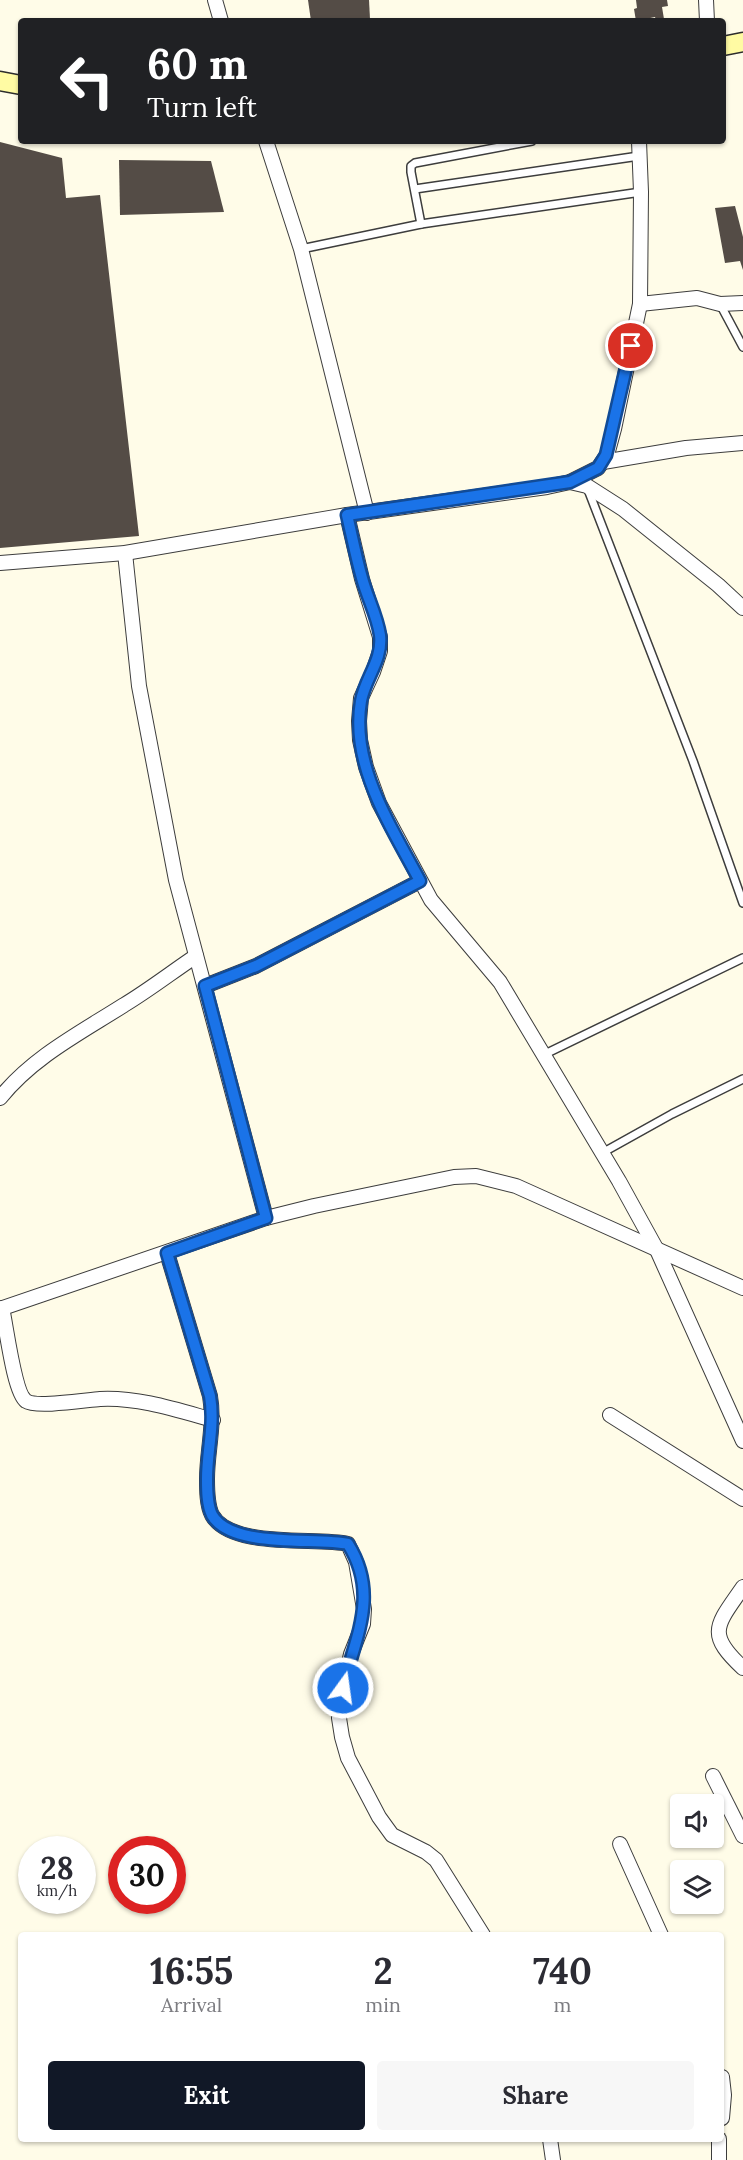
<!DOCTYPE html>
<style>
:root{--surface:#fff;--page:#f7f7f7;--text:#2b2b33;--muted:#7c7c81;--accent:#111827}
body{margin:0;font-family:Lora,serif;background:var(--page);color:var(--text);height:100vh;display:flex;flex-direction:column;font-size:22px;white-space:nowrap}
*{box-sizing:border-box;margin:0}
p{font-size:20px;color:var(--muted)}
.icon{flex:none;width:33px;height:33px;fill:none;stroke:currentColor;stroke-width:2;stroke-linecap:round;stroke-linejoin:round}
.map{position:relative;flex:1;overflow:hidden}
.sheet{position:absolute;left:18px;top:1932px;width:706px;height:210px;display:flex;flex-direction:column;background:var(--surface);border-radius:6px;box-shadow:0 2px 4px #0004}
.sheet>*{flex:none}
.banner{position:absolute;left:18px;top:18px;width:708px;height:126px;border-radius:6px;box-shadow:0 2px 4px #0004;background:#202124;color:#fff;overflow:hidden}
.controls{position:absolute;left:670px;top:1794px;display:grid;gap:12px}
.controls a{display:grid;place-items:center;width:54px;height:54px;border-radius:6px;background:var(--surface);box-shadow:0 2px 4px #0004;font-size:30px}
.speed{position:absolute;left:18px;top:1836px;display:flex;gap:12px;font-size:30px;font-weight:700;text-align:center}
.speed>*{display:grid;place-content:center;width:78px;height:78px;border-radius:50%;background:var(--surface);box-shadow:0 2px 4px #0004;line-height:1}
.speed small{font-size:15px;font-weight:400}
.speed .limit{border:9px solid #d22;background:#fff;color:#111}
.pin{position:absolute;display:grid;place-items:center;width:51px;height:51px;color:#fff;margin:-26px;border:3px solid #fff;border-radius:50%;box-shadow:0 2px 6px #0007}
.me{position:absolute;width:66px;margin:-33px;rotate:14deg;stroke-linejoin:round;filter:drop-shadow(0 0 4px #0008)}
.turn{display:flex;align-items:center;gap:21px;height:126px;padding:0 30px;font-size:27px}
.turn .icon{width:78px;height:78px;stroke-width:2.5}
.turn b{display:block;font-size:42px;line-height:51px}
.eta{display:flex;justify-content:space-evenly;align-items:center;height:102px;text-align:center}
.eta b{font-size:36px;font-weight:700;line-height:42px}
.action{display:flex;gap:12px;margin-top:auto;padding:12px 30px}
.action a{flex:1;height:69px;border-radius:6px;background:var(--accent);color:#fff;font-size:24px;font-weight:700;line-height:69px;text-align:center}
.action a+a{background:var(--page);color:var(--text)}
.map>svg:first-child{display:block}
.building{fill:#544c46}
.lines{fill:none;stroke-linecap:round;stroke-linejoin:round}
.lane-casing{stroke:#3d3d3d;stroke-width:10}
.street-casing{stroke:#3d3d3d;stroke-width:16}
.secondary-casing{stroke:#2c2c2c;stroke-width:21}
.lane{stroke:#fff;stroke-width:7}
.street{stroke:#fff;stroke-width:14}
.secondary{stroke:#fffba3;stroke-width:18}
.route-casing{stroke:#114b97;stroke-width:15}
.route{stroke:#1a73e8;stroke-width:10}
</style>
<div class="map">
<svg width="743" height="2160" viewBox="0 0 743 2160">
<rect width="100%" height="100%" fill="#fffce8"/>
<g class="building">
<path d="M308 0H369L370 19 311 21Z"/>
<path d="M636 0H667L668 6 662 7 664 19 656 20 655 17 636 21 634 9 637 8Z"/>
<path d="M0 142 62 158 66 198 100 195 139 536 0 548Z"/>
<path d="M119 160 211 161 224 212 120 215Z"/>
<path d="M735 206 743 237V270L740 261 725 263 715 208Z"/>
</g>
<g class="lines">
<defs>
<g id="lane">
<path d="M415 189 639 156"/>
<path d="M421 224 411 172V166L415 163 532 141"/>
<path d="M301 249 421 224 641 192"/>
<path d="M720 304 743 347"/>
<path d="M587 487 693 761 743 903"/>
<path d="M543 1055 743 958"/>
<path d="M602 1153 672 1114 743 1079"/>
</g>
<g id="street">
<path d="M215 0 221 21"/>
<path d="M706 0 707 21"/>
<path d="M266 141 301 249 367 513"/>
<path d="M640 304 697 298 720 304 743 303"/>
<path d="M603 462 686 448 743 443"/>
<path d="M570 482 587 486 623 509 718 585 743 608"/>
<path d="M347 515 362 579 380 637V651L373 672 361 698 359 721 360 740 366 767 379 803 431 900 500 982 619 1181 657 1250 743 1441"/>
<path d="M125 553 139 686 176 880 266 1218"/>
<path d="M0 563 125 553 347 515 547 487 570 482 598 468 607 455 614 429 640 304 641 192 639 141"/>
<path d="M205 986 256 966 420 881"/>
<path d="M0 1098C33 1057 80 1033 124 1005 149 990 172 972 196 956"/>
<path d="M167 1253 210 1396C215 1425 207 1451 207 1479 207 1490 207 1505 212 1515 231 1549 316 1537 348 1544L356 1562 364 1609 363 1624 351 1654 343 1688 339 1718 342 1737 348 1758 379 1817 392 1835 426 1852 436 1860 483 1935"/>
<path d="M2 1308C6 1324 14 1393 26 1401 36 1408 86 1400 100 1399 138 1397 177 1410 213 1420"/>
<path d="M0 1309 266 1218 314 1206 454 1177 476 1176 516 1186 743 1288"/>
<path d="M610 1415 743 1499"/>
<path d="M743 1587C717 1625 705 1633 743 1668"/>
<path d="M713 1776 743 1836"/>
<path d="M620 1844 661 1935"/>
<path d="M722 2077 724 2095 722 2118"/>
<path d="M550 2139 553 2160"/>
<path d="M719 2160V2139"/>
</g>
<g id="secondary">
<path d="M723 46 743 42"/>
<path d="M0 81 21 85"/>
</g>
</defs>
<use href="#lane" class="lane-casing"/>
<use href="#street" class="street-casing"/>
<use href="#secondary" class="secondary-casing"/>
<use href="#lane" class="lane"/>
<use href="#street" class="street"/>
<use href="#secondary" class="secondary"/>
</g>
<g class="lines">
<defs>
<path id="route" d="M343 1688C355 1637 380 1595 348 1544 316 1537 231 1549 212 1515 207 1505 207 1490 207 1479 207 1450 215 1425 210 1396L167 1253 266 1218 205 986 256 966 420 881C391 826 350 765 361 701 365 678 383 660 380 635 377 615 367 597 362 578 356 557 352 536 347 515L570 482 598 468 606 455 631 346"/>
</defs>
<use href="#route" class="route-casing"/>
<use href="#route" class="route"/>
</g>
</svg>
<div class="controls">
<a><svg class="icon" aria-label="sound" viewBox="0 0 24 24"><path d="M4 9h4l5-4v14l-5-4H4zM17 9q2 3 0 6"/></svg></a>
<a><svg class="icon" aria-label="layers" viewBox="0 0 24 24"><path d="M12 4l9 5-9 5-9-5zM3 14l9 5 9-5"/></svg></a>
</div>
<div class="speed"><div>28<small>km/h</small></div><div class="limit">30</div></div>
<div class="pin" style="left:631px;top:346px;background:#d93025"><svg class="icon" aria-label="arrive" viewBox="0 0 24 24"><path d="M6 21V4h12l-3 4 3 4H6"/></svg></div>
<svg class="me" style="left:343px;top:1688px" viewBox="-20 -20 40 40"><circle r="17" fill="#1a73e8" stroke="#fff" stroke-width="3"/><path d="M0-11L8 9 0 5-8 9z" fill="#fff"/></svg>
<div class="banner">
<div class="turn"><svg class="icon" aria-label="left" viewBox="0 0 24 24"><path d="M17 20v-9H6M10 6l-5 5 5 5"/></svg><div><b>60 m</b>Turn left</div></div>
</div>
<section class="sheet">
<div class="eta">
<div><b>16:55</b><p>Arrival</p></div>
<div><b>2</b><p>min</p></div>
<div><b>740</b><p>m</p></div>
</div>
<div class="action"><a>Exit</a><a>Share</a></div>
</section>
</div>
